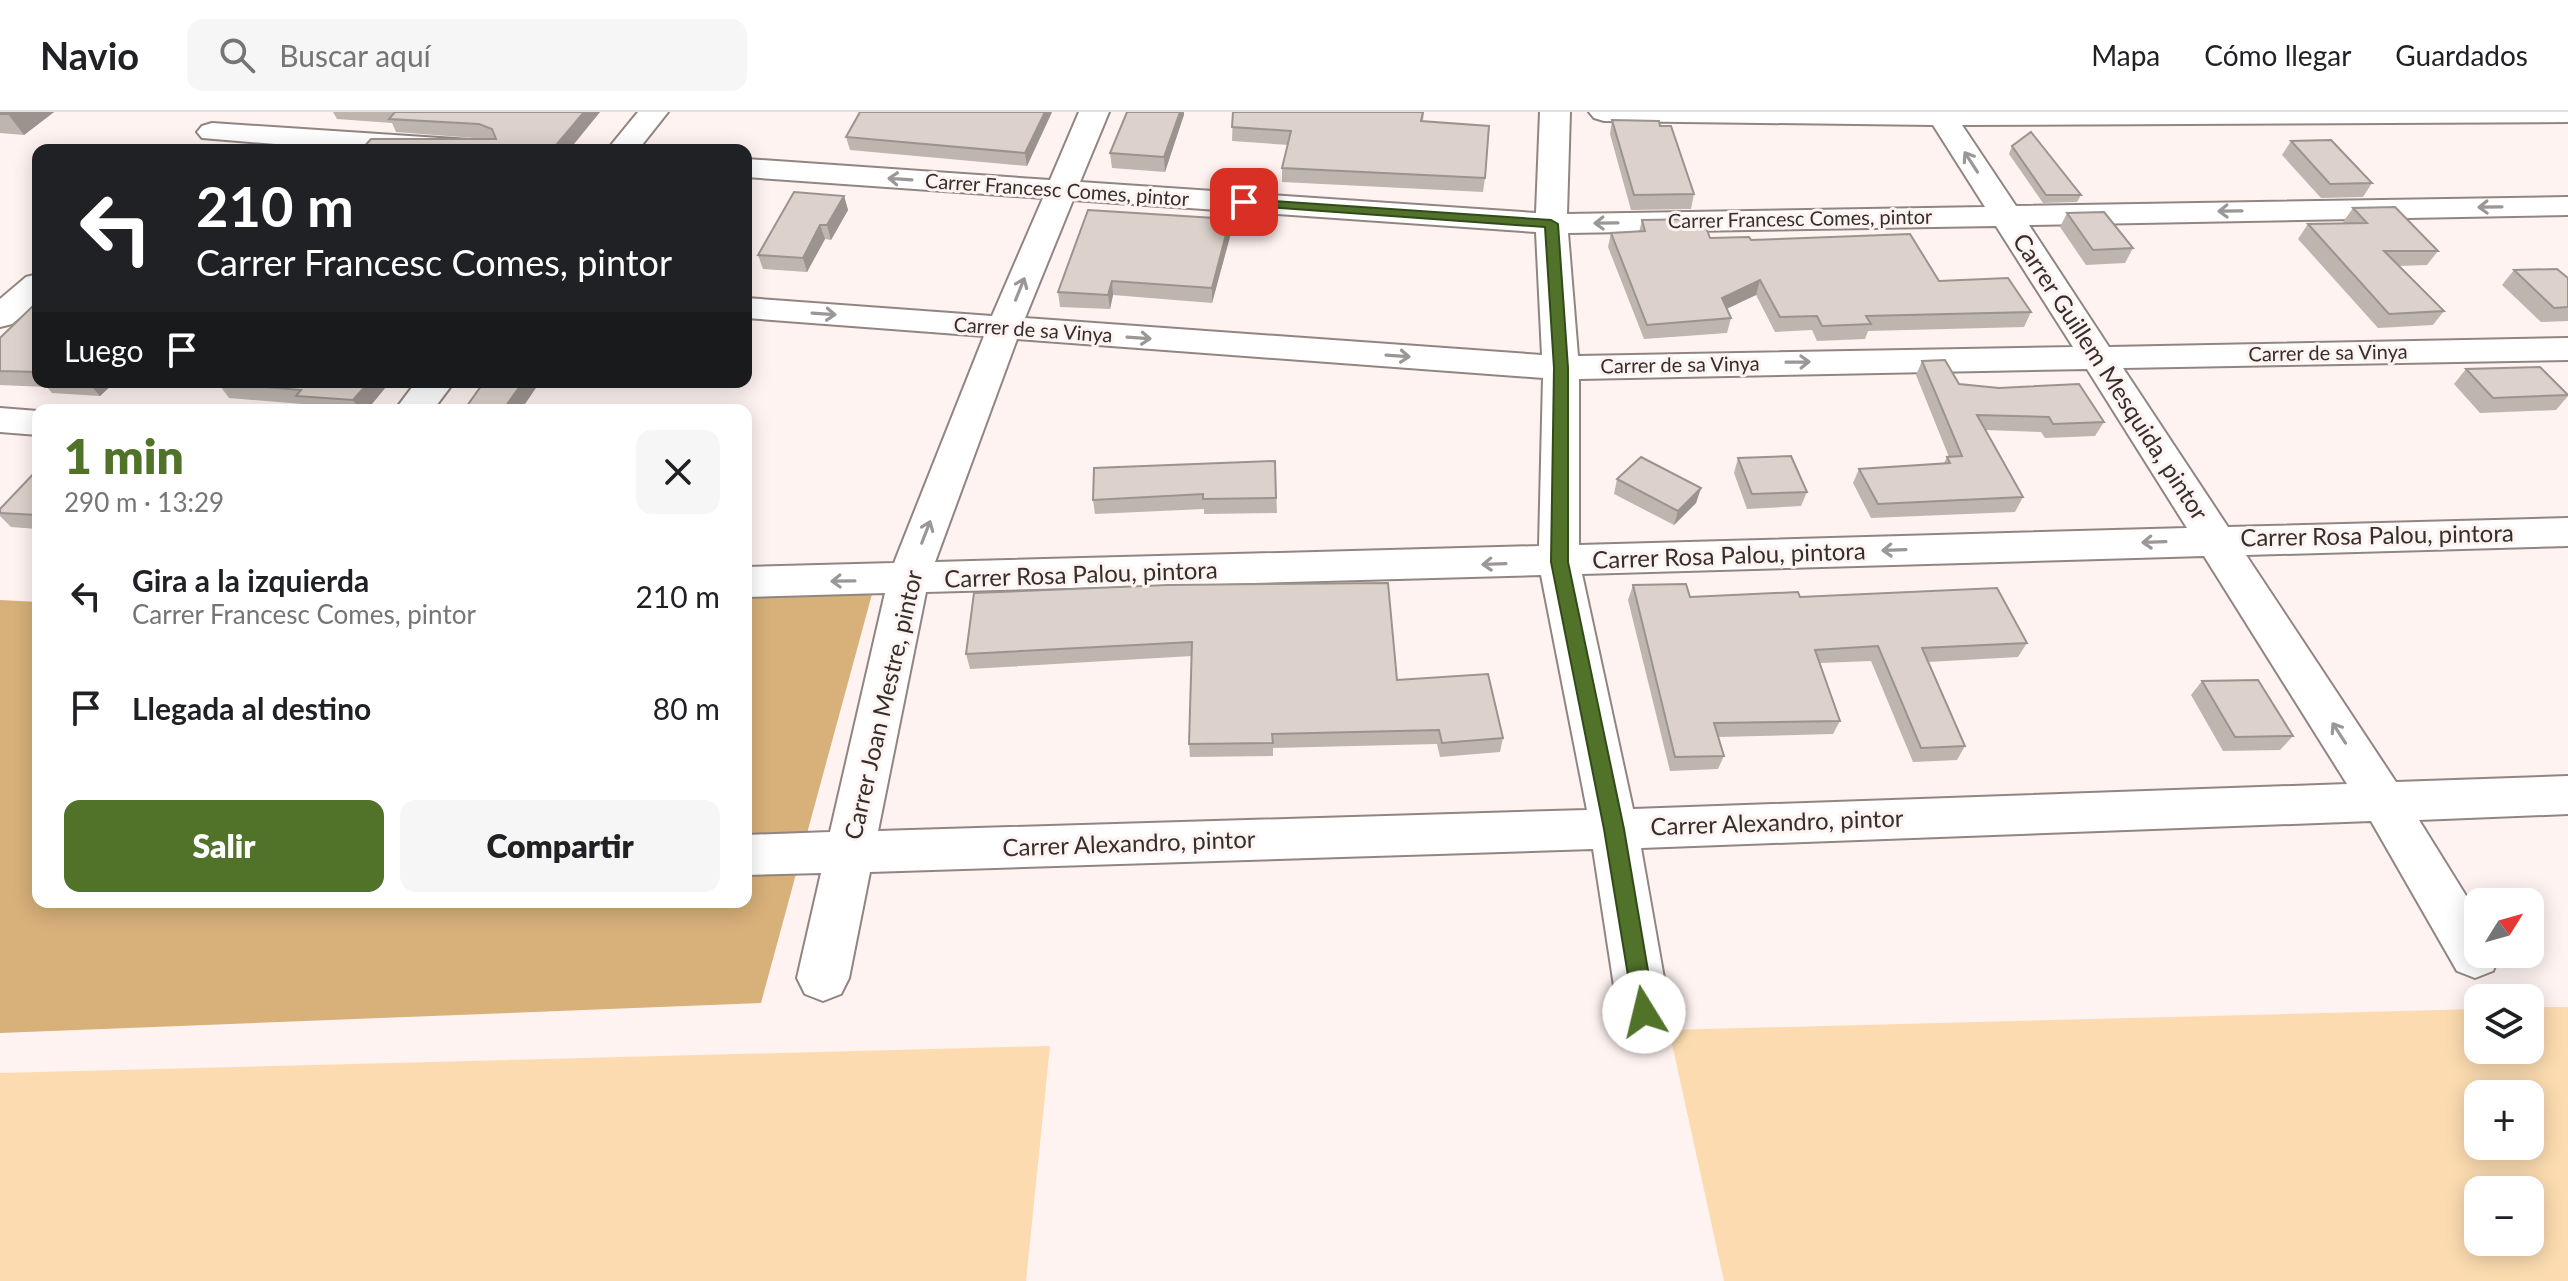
<!DOCTYPE html>
<html lang="es">
<meta charset="utf-8">
<style>
:root{--surface:#fff;--page:#f6f6f6;--text:#202124;--muted:#757577;--line:#e0e0e0;--accent:#507229}
body{margin:0;font-family:Lato,sans-serif;background:var(--page);color:var(--text);height:100vh;display:flex;flex-direction:column;font-size:30px;white-space:nowrap}
*{box-sizing:border-box;margin:0}
p{font-size:26px;color:var(--muted)}
.icon{flex:none;width:44px;height:44px;fill:none;stroke:currentColor;stroke-width:2;stroke-linecap:round;stroke-linejoin:round}
.map{position:relative;flex:1;overflow:hidden}
.side{position:absolute;left:32px;top:292px;width:720px;height:504px;display:flex;flex-direction:column;background:var(--surface);border-radius:16px;box-shadow:0 4px 20px #0003}
.side>*{flex:none}
.top-card{position:absolute;left:32px;top:32px;width:720px;height:244px;border-radius:16px;box-shadow:0 4px 20px #0003;background:#202124;color:#fff;overflow:hidden}
.needle{width:52px;rotate:53deg}
.fabs{position:absolute;left:2464px;top:776px;display:grid;gap:16px}
.fabs a{display:grid;place-items:center;width:80px;height:80px;border-radius:16px;background:var(--surface);box-shadow:0 4px 20px #0003;font-size:40px}
.pin{position:absolute;display:grid;place-items:center;width:68px;height:68px;color:#fff;margin:-34px;border-radius:16px;box-shadow:0 4px 12px #0006}
.me{position:absolute;width:88px;margin:-44px;rotate:351deg;stroke-linejoin:round;filter:drop-shadow(0 0 6px #0008)}
.turn{display:flex;align-items:center;gap:28px;height:168px;padding:0 32px;font-size:36px}
.turn .icon{width:104px;height:104px;stroke-width:2.5}
.turn b{display:block;font-size:56px;line-height:68px}
.then{display:flex;align-items:center;height:76px;padding:0 32px;background:#0003;gap:16px;font-size:30px}
.round{display:grid;place-items:center;flex:none;width:84px;height:84px;border-radius:16px;background:var(--page)}
.headline{display:flex;align-items:center;justify-content:space-between;height:136px;padding:0 32px}
h1{font-size:48px;font-weight:800;line-height:60px;color:var(--accent)}
.button{display:flex;gap:16px;margin-top:auto;padding:16px 32px}
.button a{flex:1;height:92px;border-radius:16px;background:var(--accent);color:#fff;font-size:32px;font-weight:800;line-height:92px;text-align:center}
.button a+a{background:var(--page);color:var(--text)}
ul{padding:0;list-style:none}
li{display:flex;align-items:center;gap:24px;height:112px;padding:0 32px}
li div{flex:1}
li b{display:block;font-size:30px}
li em{font-style:normal}
header{display:flex;align-items:center;gap:48px;box-sizing:border-box;height:112px;padding:0 40px;background:var(--surface);border-bottom:2px solid var(--line)}
header strong{font-size:38px}
nav{display:flex;gap:44px;margin-inline-start:auto;font-size:28px}
.search{width:560px;height:72px;background:var(--page);display:flex;align-items:center;gap:20px;box-sizing:border-box;padding:0 28px;border-radius:16px;color:var(--muted);font-size:30px}
.map>svg:first-child{display:block}
.green{fill:#fcdbb0;fill-rule:evenodd}
.forest{fill:#d7b07a}
.lines{fill:none;stroke-linecap:round;stroke-linejoin:round}
.minor-casing{stroke:#918581;stroke-width:4}
.minor{fill:#fff;fill-rule:evenodd}
.wall{fill:#beb5af}
.shaded-wall{fill:#9b938e}
.building{fill:#ddd2cb;stroke:#9b938e;stroke-width:2}
.oneway{stroke:#9a9796}
.route{fill:#507229;stroke:#344a1b;stroke-width:2}
.labels{text-anchor:middle;stroke-width:6;stroke-linejoin:round;paint-order:stroke}
.far-street-label{font-size:20px;fill:#342f2e;stroke:#fef3f0}
.street-label{font-size:24px;fill:#342f2e;stroke:#fef3f0}
</style>
<header>
<strong>Navio</strong>
<div class="search"><svg class="icon" aria-label="search" viewBox="0 0 24 24"><circle cx="10" cy="10" r="6"/><path d="M15 15l6 6"/></svg>Buscar aquí</div>
<nav><a>Mapa</a><a>Cómo llegar</a><a>Guardados</a></nav>
</header>
<div class="map">
<svg width="2568" height="1169" viewBox="0 0 2568 1169">
<rect width="100%" height="100%" fill="#fef3f0"/>
<g class="green">
<path d="M2530 895H2568V1169H1724L1669 918 2478 897V938H2530ZM2478 982H2530V1034H2478ZM2478 1078H2530V1130H2478Z"/>
<path d="M1050 934 1026 1169H0V961Z"/>
</g>
<path class="forest" d="M872 482 761 891 0 921V488L38 490V790H746V485Z"/>
<g class="lines">
<defs>
<g id="minor">
<path d="M638 0H668L638 38H607Z"/>
<path d="M1079 0H1109L1080 70 1536 101 1540 0H1570L1567 102 1985 95 1933 13 1604 9 1594 6 1589 0H2568V10L1962 13 2016 94 2568 85V103L2029 113 2109 235 2568 226V248L2123 256 2228 415 2568 406V434L2246 443 2396 670 2568 664V702L2419 708 2478 803V842H2500L2493 859 2475 866 2457 859 2371 709 1641 736 1670 900 1662 917 1644 924 1626 917 1618 900 1593 737 870 760 849 866 841 882 823 889 805 882 797 866 821 761 746 763V723L830 720 885 481 746 485V455L894 451 984 224 746 206V186L992 204 1043 86 746 65V47L1050 68ZM1073 88 1536 120 1542 243 1025 206ZM1996 114 2073 235 1578 244 1568 121ZM1017 227 1543 266 1539 434 935 450ZM2087 257 2187 416 1579 433V267ZM2204 444 2347 672 1633 697 1582 462ZM1541 463 1587 698 878 719 926 480Z"/>
<path d="M212 11 485 29 496 32 500 38H349L202 26 197 20 202 14Z"/>
<path d="M38 162V190L12 212 0 215V187L26 165Z"/>
<path d="M416 270H454L433 298H395Z"/>
<path d="M0 296 38 299V323L0 320Z"/>
</g>
</defs>
<use href="#minor" class="minor-casing"/>
<use href="#minor" class="minor"/>
</g>
<g class="wall">
<path d="M0 0H54L24 23 0 21Z"/>
<path d="M333 0H600L569 38H361L487 27 396 20 392 11 337 7Z"/>
<path d="M1052 0 1027 54 850 38 846 25Z"/>
<path d="M1127 0H1184L1165 60 1112 56 1110 41Z"/>
<path d="M1233 0H1424L1423 9 1485 66 1483 80 1282 70V56L1288 33 1232 29Z"/>
<path d="M1612 8 1660 14 1694 82 1691 97 1631 98 1610 22Z"/>
<path d="M2291 29 2372 71 2363 85 2321 86 2282 43Z"/>
<path d="M2012 34 2081 83 2077 90 2043 91 2009 42Z"/>
<path d="M844 84 848 98 831 128 825 127 807 160 763 157 758 143Z"/>
<path d="M2353 96 2438 139 2427 153 2398 154 2444 199 2433 213 2378 216 2298 127 2308 112H2345L2343 110Z"/>
<path d="M2067 101 2133 136 2125 151 2086 153 2060 115Z"/>
<path d="M1642 108 1710 126 1751 128 1939 169 2031 200 2024 215 1868 219 1865 227 1817 229 1812 218 1775 220 1756 183 1727 196 1731 206 1727 221 1644 227 1608 135 1611 121 1639 120Z"/>
<path d="M1231 121 1212 191 1113 183 1110 197 1060 195 1058 180Z"/>
<path d="M2514 158 2568 166V209L2541 210 2502 173Z"/>
<path d="M38 189V270H115L100 284 52 281 47 275 0 273V226Z"/>
<path d="M1922 249 1959 272 2104 310 2095 324 2045 326 2041 320 1985 318 2023 385 2015 400 1871 406 1853 371 1859 357 1944 351 1947 345H1949L1916 263Z"/>
<path d="M2466 257 2568 282V284L2556 298 2480 301 2454 272Z"/>
<path d="M219 270H390L367 298H306L302 292 229 286 218 271Z"/>
<path d="M1738 346 1807 380 1801 394 1747 397 1734 361Z"/>
<path d="M1275 349 1277 401 1204 402V397L1095 402 1093 388Z"/>
<path d="M38 357V417L11 415 0 404V397Z"/>
<path d="M1617 367 1701 376 1696 391 1674 413 1614 382Z"/>
<path d="M1633 473 1690 485H1800L2027 531 2018 545 1928 550 1965 634 1957 648 1913 650 1871 549 1820 551 1840 609 1833 622 1718 625 1724 644 1718 657 1670 659 1628 488Z"/>
<path d="M974 481 1397 568 1503 626 1500 640 1440 645 1437 632 1273 636V644L1190 645 1189 632 1192 544 970 557 966 542Z"/>
<path d="M2202 569 2293 624 2280 638 2223 639 2191 583Z"/>
</g>
<g class="shaded-wall">
<path d="M12 0H54L24 23 8 2Z"/>
<path d="M584 0H600L569 38H552Z"/>
<path d="M1045 0H1052L1027 54 1025 41Z"/>
<path d="M1180 0H1184V3L1165 60 1164 45Z"/>
<path d="M844 84 848 98 831 128 827 113Z"/>
<path d="M1230 107 1231 121 1212 191V176Z"/>
<path d="M820 113 825 127 807 160 803 146Z"/>
<path d="M1760 168 1756 183 1718 201 1722 186Z"/>
<path d="M1112 169 1113 183 1110 197 1108 183Z"/>
<path d="M88 270H115L100 284Z"/>
<path d="M369 270H390L367 298H360L353 288Z"/>
<path d="M523 270H540L521 298H503Z"/>
<path d="M1701 376 1696 391 1674 413 1678 399Z"/>
</g>
<g class="building">
<path d="M0 0H12L8 2H0Z"/>
<path d="M395 0H584L552 38H361L371 27H496L492 17 479 12 389 7Z"/>
<path d="M860 0H1045L1025 41 846 25Z"/>
<path d="M1127 0H1180L1164 45 1110 41Z"/>
<path d="M1233 0H1423L1421 9 1489 14 1485 66 1282 56 1291 19 1232 15Z"/>
<path d="M1612 8 1659 9 1660 14H1671L1694 82 1634 83Z"/>
<path d="M2031 20 2081 83H2046L2012 34Z"/>
<path d="M2331 28 2372 71 2330 72 2291 29Z"/>
<path d="M794 80 844 84 827 113H820L803 146 758 143Z"/>
<path d="M2395 95 2438 139H2384L2444 199 2389 202 2308 112 2367 111 2353 96Z"/>
<path d="M1088 98 1230 107 1212 176 1112 169 1108 183 1058 180Z"/>
<path d="M2104 100 2133 136 2093 138 2067 101Z"/>
<path d="M1703 107 1710 126 1749 125 1751 128 1910 122 1939 169 2008 166 2031 200 1866 204 1871 212 1822 214 1817 204 1780 205 1760 168 1722 186 1731 206 1647 213 1611 121 1645 119 1642 108Z"/>
<path d="M2557 157 2568 166V195L2554 196 2514 158Z"/>
<path d="M38 189V260L0 259V226Z"/>
<path d="M1945 248 1959 272 1999 276 2079 272 2104 310 2053 312 2049 305 1977 303 2023 385 1878 392 1859 357 1950 351 1947 345 1962 344 1922 249Z"/>
<path d="M2540 255 2568 283 2493 286 2466 257Z"/>
<path d="M219 270H369L353 288 296 284 301 278 218 271Z"/>
<path d="M484 270H523L503 298H464Z"/>
<path d="M1791 344 1807 380 1752 382 1738 346Z"/>
<path d="M1641 345 1701 376 1678 399 1617 367Z"/>
<path d="M1275 349 1276 386 1203 387V382L1093 388 1094 356Z"/>
<path d="M38 357V403L0 401V397Z"/>
<path d="M1388 471 1397 568 1488 562 1503 626 1442 631 1439 618 1272 622 1273 631 1189 632 1192 530 966 542 974 481 1168 473Z"/>
<path d="M1686 472 1690 485 1798 480 1800 485 1997 476 2027 531 1922 536 1965 634 1921 636 1878 534 1815 538 1840 609 1714 611 1724 644 1675 645 1633 473Z"/>
<path d="M2258 568 2293 624 2235 625 2202 569Z"/>
</g>
<defs><path id="oneway-shaft" d="M-6 0H5M1.5-3L5.5 0L1.5 3" fill="none" stroke-width="1.6" stroke-linecap="round" stroke-linejoin="round" transform="scale(2)"/></defs>
<g class="oneway">
<use href="#oneway-shaft" transform="translate(1971 50) rotate(-123)"/>
<use href="#oneway-shaft" transform="translate(900 67) rotate(-176)"/>
<use href="#oneway-shaft" transform="translate(2490 95) rotate(179)"/>
<use href="#oneway-shaft" transform="translate(2230 99) rotate(179)"/>
<use href="#oneway-shaft" transform="translate(1606 111) rotate(179)"/>
<use href="#oneway-shaft" transform="translate(1020 177) rotate(-68)"/>
<use href="#oneway-shaft" transform="translate(824 202) rotate(4)"/>
<use href="#oneway-shaft" transform="translate(1139 226) rotate(4)"/>
<use href="#oneway-shaft" transform="translate(1398 244) rotate(4)"/>
<use href="#oneway-shaft" transform="translate(1798 250) rotate(-1)"/>
<use href="#oneway-shaft" transform="translate(926 420) rotate(-69)"/>
<use href="#oneway-shaft" transform="translate(2154 430) rotate(178)"/>
<use href="#oneway-shaft" transform="translate(1894 438) rotate(178)"/>
<use href="#oneway-shaft" transform="translate(1494 452) rotate(178)"/>
<use href="#oneway-shaft" transform="translate(843 469) rotate(179)"/>
<use href="#oneway-shaft" transform="translate(2339 621) rotate(-123)"/>
</g>
<path class="route" d="M1244 87 1551 108 1558 112 1568 256V450L1624 717 1655 900 1652 907 1644 909 1637 907 1634 900 1604 717 1551 450 1554 256 1545 115 1240 93 1238 90Z"/>
<g class="labels">
<g class="far-street-label">
<text transform="translate(1057 78) rotate(4)" y="7">Carrer Francesc Comes, pintor</text>
<text transform="translate(1800 107) rotate(-1)" y="7">Carrer Francesc Comes, pintor</text>
<text transform="translate(1033 218) rotate(4)" y="7">Carrer de sa Vinya</text>
<text transform="translate(2328 241) rotate(-1)" y="7">Carrer de sa Vinya</text>
<text transform="translate(1680 253) rotate(-1)" y="7">Carrer de sa Vinya</text>
</g>
<g class="street-label">
<text transform="translate(2110 265) rotate(57)" y="8">Carrer Guillem Mesquida, pintor</text>
<text transform="translate(2377 424) rotate(-1)" y="8">Carrer Rosa Palou, pintora</text>
<text transform="translate(1729 444) rotate(-2)" y="8">Carrer Rosa Palou, pintora</text>
<text transform="translate(1081 463) rotate(-2)" y="8">Carrer Rosa Palou, pintora</text>
<text transform="translate(884 593) rotate(-77)" y="8">Carrer Joan Mestre, pintor</text>
<text transform="translate(1777 711) rotate(-2)" y="8">Carrer Alexandro, pintor</text>
<text transform="translate(1129 732) rotate(-2)" y="8">Carrer Alexandro, pintor</text>
</g>
</g>
</svg>
<div class="fabs">
<a><svg class="needle" viewBox="-14 -14 28 28"><path d="M0-13l5 13h-10z" fill="#e53935"/><path d="M0 13l5-13h-10z" fill="#757577"/></svg></a>
<a><svg class="icon" aria-label="layers" viewBox="0 0 24 24"><path d="M12 4l9 5-9 5-9-5zM3 14l9 5 9-5"/></svg></a>
<a>+</a>
<a>−</a>
</div>
<div class="pin" style="left:1244px;top:90px;background:#d93025"><svg class="icon" aria-label="arrive" viewBox="0 0 24 24"><path d="M6 21V4h12l-3 4 3 4H6"/></svg></div>
<svg class="me" style="left:1644px;top:900px" viewBox="-20 -20 40 40"><circle r="19" fill="#fff"/><path d="M0-13L10 11 0 6-10 11z" fill="#507229"/></svg>
<div class="top-card">
<div class="turn"><svg class="icon" aria-label="left" viewBox="0 0 24 24"><path d="M17 20v-9H6M10 6l-5 5 5 5"/></svg><div><b>210 m</b>Carrer Francesc Comes, pintor</div></div>
<div class="then">Luego<svg class="icon" aria-label="arrive" viewBox="0 0 24 24"><path d="M6 21V4h12l-3 4 3 4H6"/></svg></div>
</div>
<section class="side">
<div class="headline"><div><h1>1 min</h1><p>290 m · 13:29</p></div><a class="round"><svg class="icon" aria-label="close" viewBox="0 0 24 24"><path d="M6 6l12 12M18 6L6 18"/></svg></a></div>
<ul>
<li><svg class="icon" aria-label="left" viewBox="0 0 24 24"><path d="M17 20v-9H6M10 6l-5 5 5 5"/></svg><div><b>Gira a la izquierda</b><p>Carrer Francesc Comes, pintor</p></div><em>210 m</em></li>
<li><svg class="icon" aria-label="arrive" viewBox="0 0 24 24"><path d="M6 21V4h12l-3 4 3 4H6"/></svg><div><b>Llegada al destino</b></div><em>80 m</em></li>
</ul>
<div class="button"><a>Salir</a><a>Compartir</a></div>
</section>
</div>
